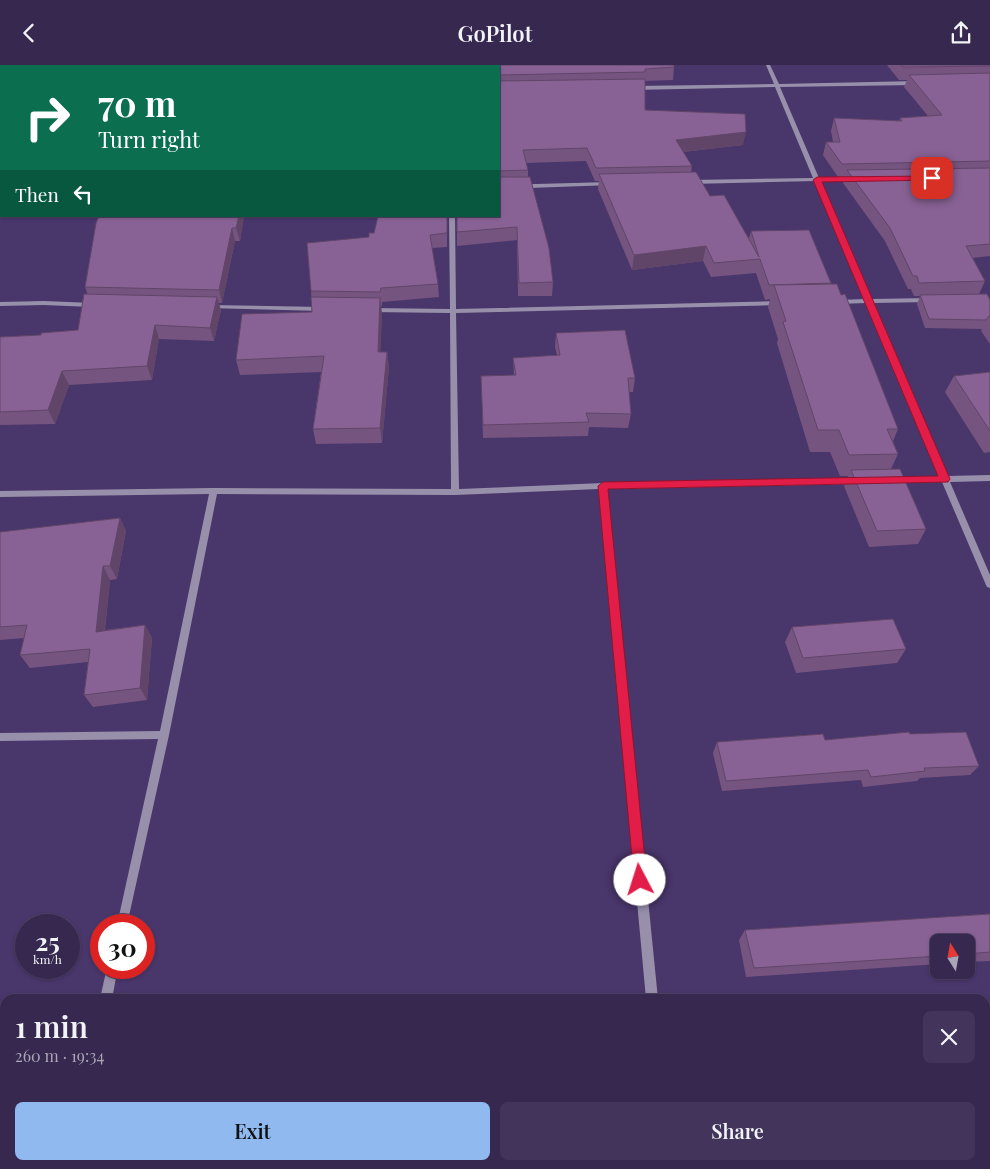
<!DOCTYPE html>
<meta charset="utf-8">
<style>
:root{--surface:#372850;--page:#42345a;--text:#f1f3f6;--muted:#aaa6b7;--line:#514467;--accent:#90b9f0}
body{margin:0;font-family:"Playfair Display",serif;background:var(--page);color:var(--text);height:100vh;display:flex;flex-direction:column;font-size:19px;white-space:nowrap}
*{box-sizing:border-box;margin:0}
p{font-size:16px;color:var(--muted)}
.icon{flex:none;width:28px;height:28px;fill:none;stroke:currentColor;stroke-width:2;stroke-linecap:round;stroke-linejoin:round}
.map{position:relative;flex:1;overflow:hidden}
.panel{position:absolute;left:0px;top:929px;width:990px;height:176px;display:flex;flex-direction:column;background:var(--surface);border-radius:15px 15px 0 0;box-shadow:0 1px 4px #0004,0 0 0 1px var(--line)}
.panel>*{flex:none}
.hud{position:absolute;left:0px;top:0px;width:500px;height:152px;box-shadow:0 1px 4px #0004,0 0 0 1px var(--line);background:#0b6e4f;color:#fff;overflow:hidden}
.needle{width:32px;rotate:349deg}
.fabs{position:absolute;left:930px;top:869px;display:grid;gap:10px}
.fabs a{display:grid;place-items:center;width:45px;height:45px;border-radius:8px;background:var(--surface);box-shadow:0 1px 4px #0004,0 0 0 1px var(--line);font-size:25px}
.speed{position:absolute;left:15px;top:849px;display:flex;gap:10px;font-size:25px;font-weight:700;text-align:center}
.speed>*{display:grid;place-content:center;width:65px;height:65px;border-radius:50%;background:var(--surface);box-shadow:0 1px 4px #0004,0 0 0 1px var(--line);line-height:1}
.speed small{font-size:12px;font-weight:400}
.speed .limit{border:8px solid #d22;background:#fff;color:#111}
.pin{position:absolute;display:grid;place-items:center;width:42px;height:42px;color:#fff;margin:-21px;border-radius:10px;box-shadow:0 2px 8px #0006}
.me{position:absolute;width:55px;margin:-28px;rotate:355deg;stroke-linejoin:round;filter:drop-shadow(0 0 4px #0008)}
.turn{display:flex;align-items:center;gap:18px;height:105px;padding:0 15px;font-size:22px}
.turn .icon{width:65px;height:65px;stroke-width:2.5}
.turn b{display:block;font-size:35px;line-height:42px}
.then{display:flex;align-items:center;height:48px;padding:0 15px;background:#0003;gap:10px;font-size:19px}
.round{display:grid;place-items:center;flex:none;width:52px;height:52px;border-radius:8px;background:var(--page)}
.summary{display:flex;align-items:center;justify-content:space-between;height:85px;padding:0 15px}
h1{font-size:30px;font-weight:600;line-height:38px}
.cta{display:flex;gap:10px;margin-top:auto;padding:10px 15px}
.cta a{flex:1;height:58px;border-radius:8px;background:var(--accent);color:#111;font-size:20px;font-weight:600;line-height:58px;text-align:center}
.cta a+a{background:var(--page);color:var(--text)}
header{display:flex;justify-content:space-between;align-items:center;height:65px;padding:0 15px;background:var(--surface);font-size:22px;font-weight:600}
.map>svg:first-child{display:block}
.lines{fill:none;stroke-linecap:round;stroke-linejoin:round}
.minor{fill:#9890ab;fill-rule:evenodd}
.wall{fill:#765480}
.shaded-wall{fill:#604568}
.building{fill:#896295;stroke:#604568}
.route{fill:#e11d48;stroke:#92132f}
</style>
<header><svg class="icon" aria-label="back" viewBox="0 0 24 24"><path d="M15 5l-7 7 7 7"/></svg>GoPilot<svg class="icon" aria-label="share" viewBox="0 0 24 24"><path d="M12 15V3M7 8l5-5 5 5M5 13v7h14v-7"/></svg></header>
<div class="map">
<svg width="990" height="1104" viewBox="0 0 990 1104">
<rect width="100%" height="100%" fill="#49366b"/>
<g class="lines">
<g class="minor">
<path d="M766 0H770L779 19 917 16 920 18 917 20 780 22 819 113 855 112 858 114 855 116H821L871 234 930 233 933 235 930 237 873 238 947 411 990 410V416L950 417 990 510V523L987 522 986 520 942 417 893 418 889 415 893 412 940 411 866 238 838 239 835 237 838 235 865 234 815 116 690 119 687 117 690 115 813 113 775 22 633 25 630 23 633 21 774 19Z"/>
<path d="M610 117 613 119 612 120 499 124V120Z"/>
<rect x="0" y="125" width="1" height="4"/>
<path d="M449 151H455L456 244 780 236 783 238 780 240 456 248 459 424 603 418 857 413 861 416 857 419 607 424 658 934H646L599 424 455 430 217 429 169 670 127 860H117L158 674 0 676V668L160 666 209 429 0 432V426L214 423 451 424 450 248 370 247 367 245 370 243 450 244Z"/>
<path d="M44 236 92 238 95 240 92 242 44 240 0 241V237Z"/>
<path d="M208 240 322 242 325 244 322 246 206 243V241Z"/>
<path d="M107 902H118L112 934H100Z"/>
<path d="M5 981V993L0 994V982Z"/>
<path d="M60 1100H72L71 1104H59Z"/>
<path d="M661 1100H673L674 1104H662Z"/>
</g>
</g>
<g class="wall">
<path d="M0 0H157L156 1H1V43L0 45Z"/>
<path d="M461 0H674V2L673 15 645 16V45L743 80 683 87 692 101 691 107 710 131 749 173 751 166 831 218 898 364 893 376 898 389 891 404 926 464 918 479 869 482 844 421 848 411H840L830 387H810L777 278 778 274 768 242 770 234 765 235 756 208 711 212 703 196 632 205 598 124 599 116H595L586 96 526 98 528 105V112L553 217 552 231H518L517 175 457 181V151H499V1H462Z"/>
<path d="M887 0H990V191L972 193 985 216 979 229 990 235V279L981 266 982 264 925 263 917 239 920 231H914L911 224H908L885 176 843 118 845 112H838L823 90 826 77H833L831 66 834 53 899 56 900 53 928 51 904 22 907 15H899Z"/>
<path d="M244 151 240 176H235L222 238H218L221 245 214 276 159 274 152 315 69 320 55 359 0 360V272L41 270 78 265 88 230 85 222Z"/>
<path d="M447 151V182L432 183 438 219 439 232 382 237V241H381L382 249 380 287H387L389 302 382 378 316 379 313 364 321 307 240 310 236 295 312 247 311 226 374 168Z"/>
<path d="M556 268 635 313 633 327H629L631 349 628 363 589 362 588 371 483 373 481 311H514L513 293 557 290 555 282Z"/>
<path d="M990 307V387L984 388 945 327 954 311Z"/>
<path d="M120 453 126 466 117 514 110 515 105 565 145 560 152 573 147 635 93 642 84 630 88 597 30 603 20 590 24 573 0 575V467Z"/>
<path d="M792 562 906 584 897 598 796 608 785 577Z"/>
<path d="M910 669 979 701 970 710 920 713 917 716 863 722 861 715 722 726 713 688 717 677 825 675Z"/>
<path d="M990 849V896L966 897V878H939V899L746 912 739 875 745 865Z"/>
</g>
<g class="shaded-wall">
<path d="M136 0H157L156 1H136Z"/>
<path d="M1 24V43L0 45V25Z"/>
<path d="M1 64V86L0 89V65Z"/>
<path d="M746 67 743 80 674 88 676 75Z"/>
<path d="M239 151H244L240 176 236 163Z"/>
<path d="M232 163 235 176 222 238 219 225Z"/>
<path d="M706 181 703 196 632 205 634 190Z"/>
<path d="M217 232 221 245 214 276 210 263Z"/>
<path d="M380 233 382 249 380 302 378 287Z"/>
<path d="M155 260 159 274 152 315 147 301Z"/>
<path d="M387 287 389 302 382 378 380 363Z"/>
<path d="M62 306 69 320 55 359 48 345Z"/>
<path d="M120 453 126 466 117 514 110 501Z"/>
<path d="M103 501 110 515 103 579 96 567Z"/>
<path d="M145 560 152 573 147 635 140 623Z"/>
<path d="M5 1097V1100H33L32 1104H3Z"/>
</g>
<g class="building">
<path d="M0 0H57L56 1H1V24L0 25Z"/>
<path d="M174 0H415L414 1H174Z"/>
<path d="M464 0H674V2L645 4V7L499 10V1H464Z"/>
<path d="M901 0H990V1L903 2Z"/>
<path d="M990 8V96L842 99 826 77H840L834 53 902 56 900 53 942 50 909 10Z"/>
<path d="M645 14V45L745 49 746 67 676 75 692 101 596 103 587 83 523 85 528 105 499 106V16Z"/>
<path d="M990 103V179L966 181 985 216 919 218 917 211H913L890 163 847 105Z"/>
<path d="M696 107 710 131 724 130 759 192 751 166 809 165 831 218 769 220 760 194 714 198 706 181 634 190 599 109Z"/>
<path d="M499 112H530L549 183 553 217 519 218 517 162 457 167V151H499Z"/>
<path d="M99 151H239L236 163H232L219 225 85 222 96 158Z"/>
<path d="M378 151H447V168L430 170 438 219 381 223 380 227 311 226 307 178 369 172V168H374Z"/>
<path d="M837 219 841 230 845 229 898 364H887L898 389 849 390 839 365H818L783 257 786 256 774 220Z"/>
<path d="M84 229 217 232 210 263 155 260 147 301 62 306 48 345 0 347V272L41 270V268L78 265Z"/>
<path d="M987 229 990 235V251L988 252 986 255 929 254 920 230Z"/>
<path d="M311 232 380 233 378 287H387L380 363 313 364 324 291 236 295 242 249 312 247Z"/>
<path d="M625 265 635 313H628L631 349 586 348 589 357 483 360 481 311 516 310 513 293 560 290 556 268Z"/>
<path d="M990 307V366L954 311Z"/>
<path d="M900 404 926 464 877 466 851 405Z"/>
<path d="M120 453 110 501H103L96 567 145 560 140 623 84 630 90 584 20 590 27 560 0 562V467Z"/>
<path d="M893 554 906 584 803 593 792 562Z"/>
<path d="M909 667 910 669 966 667 979 701 924 703 925 706 871 712 868 705 726 716 717 677 823 669 825 675Z"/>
<path d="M990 849V887L966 889V878H939V891L754 903 745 865Z"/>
<path d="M0 1033H5V1097L3 1104H0Z"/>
</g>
<path class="route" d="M932 111 935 112V115L822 117 950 414 948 417 608 424 647 815 645 820 640 822 636 820 634 815 598 421 603 417 938 411 813 115 817 112Z"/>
</svg>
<div class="fabs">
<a><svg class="needle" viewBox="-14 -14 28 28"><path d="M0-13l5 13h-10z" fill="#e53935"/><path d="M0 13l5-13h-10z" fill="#aaa6b7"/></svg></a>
</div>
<div class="speed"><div>25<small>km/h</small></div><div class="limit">30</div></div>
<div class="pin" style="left:932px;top:113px;background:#d93025"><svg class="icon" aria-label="arrive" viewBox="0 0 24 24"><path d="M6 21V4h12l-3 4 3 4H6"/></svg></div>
<svg class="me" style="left:640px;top:815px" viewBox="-20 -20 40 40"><circle r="19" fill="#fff"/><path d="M0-13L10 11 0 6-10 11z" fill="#e11d48"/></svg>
<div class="hud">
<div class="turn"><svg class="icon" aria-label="right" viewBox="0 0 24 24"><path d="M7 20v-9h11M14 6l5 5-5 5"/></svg><div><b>70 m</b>Turn right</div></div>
<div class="then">Then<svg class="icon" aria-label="left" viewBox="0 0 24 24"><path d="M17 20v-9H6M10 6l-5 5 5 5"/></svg></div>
</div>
<section class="panel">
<div class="summary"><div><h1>1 min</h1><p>260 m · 19:34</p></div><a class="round"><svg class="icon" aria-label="close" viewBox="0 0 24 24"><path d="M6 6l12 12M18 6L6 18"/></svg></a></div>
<div class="cta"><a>Exit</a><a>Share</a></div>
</section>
</div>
